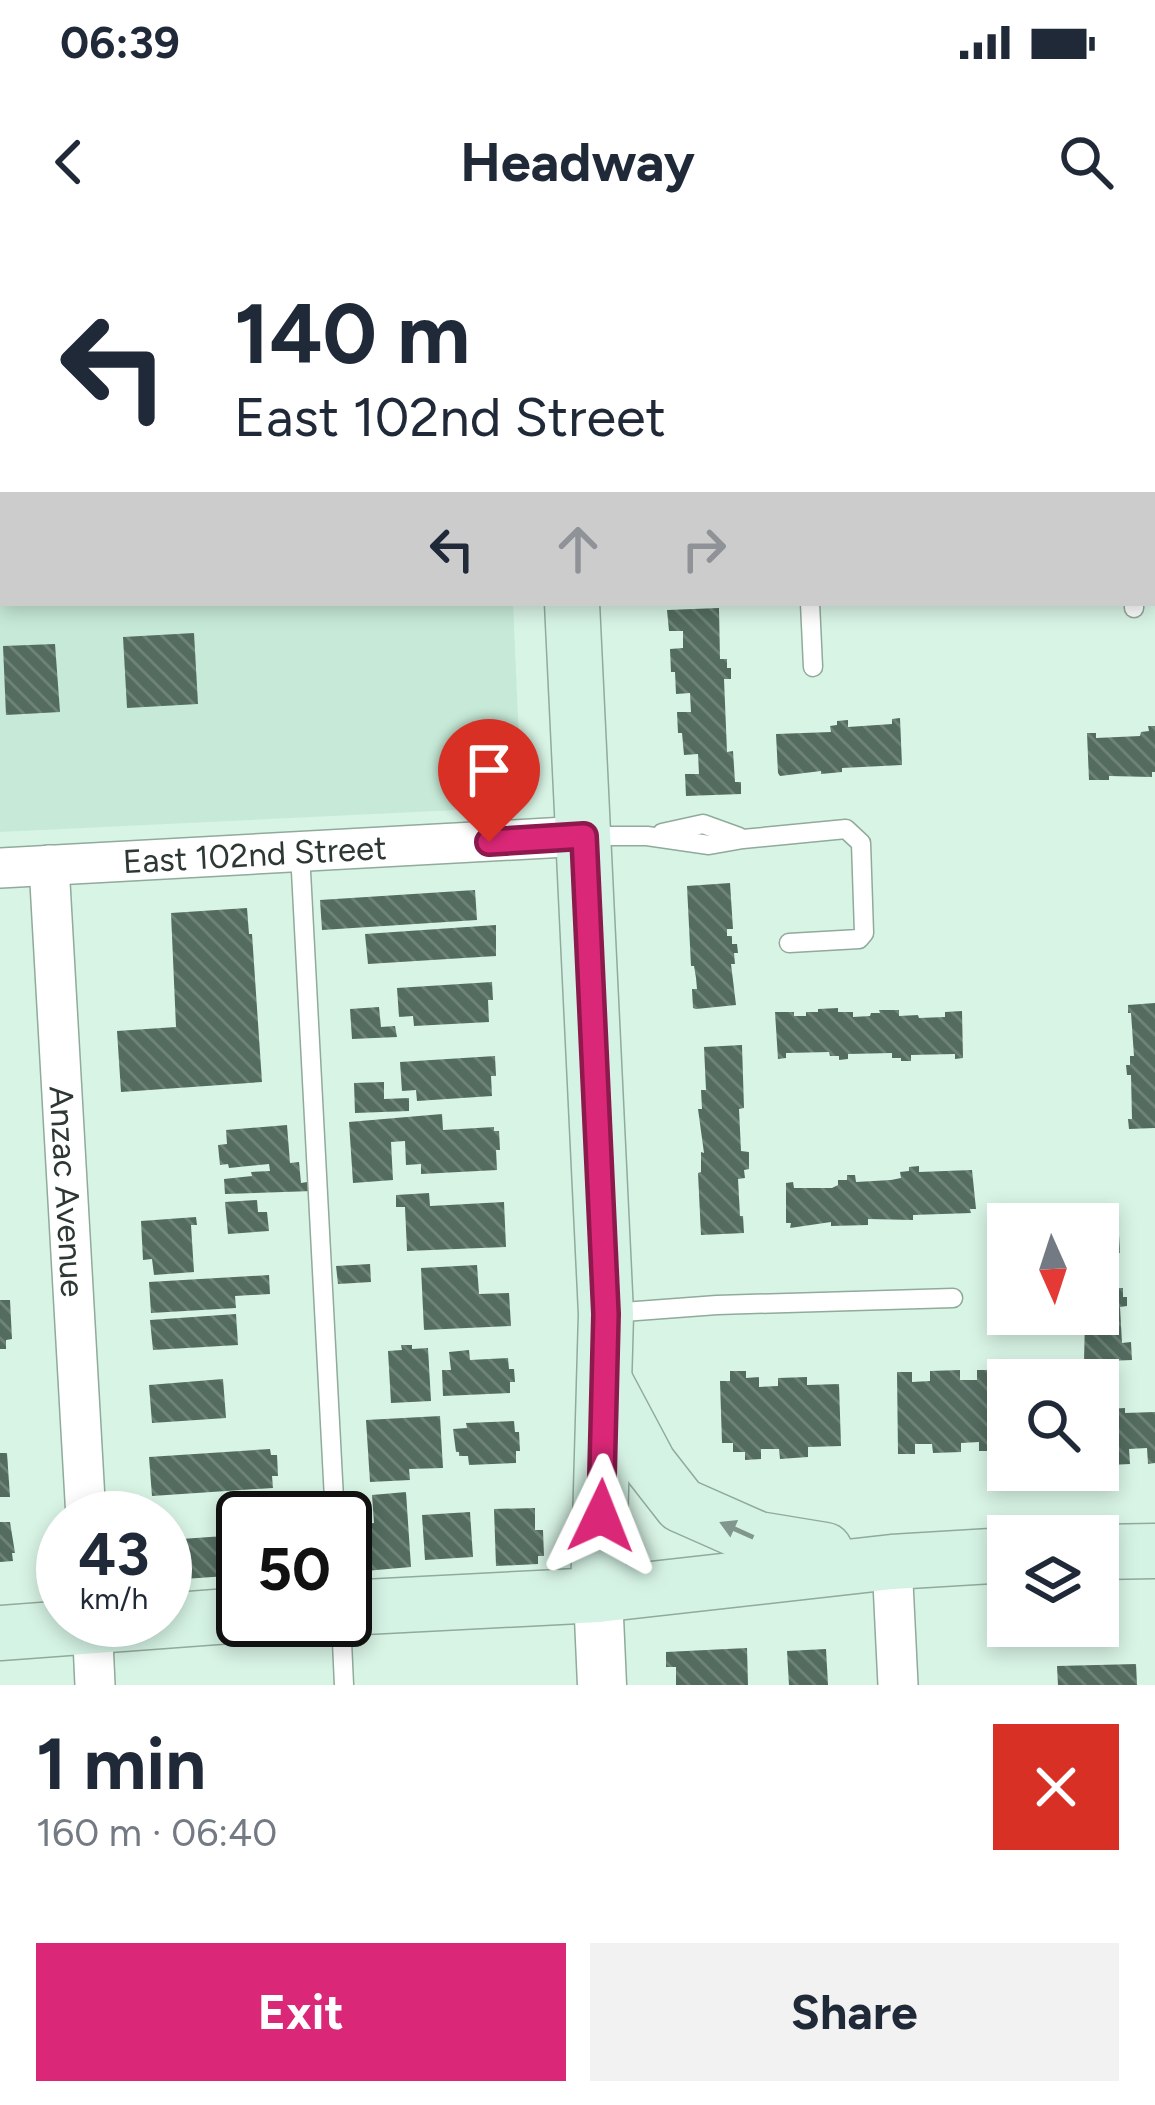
<!DOCTYPE html>
<meta charset="utf-8">
<style>
:root{--surface:#fff;--page:#f2f2f3;--text:#1f2937;--muted:#747a83;--accent:#db2777}
body{margin:0;font-family:Figtree,sans-serif;background:var(--page);color:var(--text);height:100vh;display:flex;flex-direction:column;font-size:45px;white-space:nowrap}
*{box-sizing:border-box;margin:0}
p{font-size:39px;color:var(--muted)}
.icon{flex:none;width:66px;height:66px;fill:none;stroke:currentColor;stroke-width:2;stroke-linecap:round;stroke-linejoin:round}
.map{position:relative;height:1445px;overflow:hidden}
.details{display:flex;flex-direction:column;background:var(--surface);flex:1}
.details>*{flex:none}
.top-card{position:absolute;left:0px;top:0px;width:1155px;height:366px;box-shadow:0 6px 18px #0003;background:#fff;color:var(--text);overflow:hidden}
.needle{width:78px;rotate:177deg}
.fabs{position:absolute;left:987px;top:963px;display:grid;gap:24px}
.fabs a{display:grid;place-items:center;width:132px;height:132px;border-radius:0px;background:var(--surface);box-shadow:0 6px 18px #0003;font-size:60px}
.speed{position:absolute;left:36px;top:1251px;display:flex;gap:24px;font-size:60px;font-weight:700;text-align:center}
.speed>*{display:grid;place-content:center;width:156px;height:156px;border-radius:50%;background:var(--surface);box-shadow:0 6px 18px #0003;line-height:1}
.speed small{font-size:30px;font-weight:400}
.speed .limit{border:6px solid #111;border-radius:18px;background:#fff;color:#111}
.pin{position:absolute;display:grid;place-items:center;width:102px;height:102px;color:#fff;margin:-123px -51px;border-radius:50% 50% 50% 0;rotate:-45deg;box-shadow:0 0 12px #0007}
.pin .icon{rotate:45deg}
.me{position:absolute;width:132px;margin:-66px;rotate:2deg;stroke-linejoin:round;filter:drop-shadow(0 0 9px #0008)}
.turn{display:flex;align-items:center;gap:42px;height:252px;padding:0 36px;font-size:54px}
.turn .icon{width:156px;height:156px;stroke-width:2.5}
.turn b{display:block;font-size:84px;line-height:102px}
.lanes{display:flex;align-items:center;height:114px;padding:0 36px;background:#0003;justify-content:center;gap:60px;direction:ltr}
.lanes .off{opacity:.35}
.round{display:grid;place-items:center;flex:none;width:126px;height:126px;border-radius:0px;background:var(--page)}
.overview{display:flex;align-items:center;justify-content:space-between;height:204px;padding:0 36px}
h1{font-size:72px;font-weight:700;line-height:90px}
.primary-button{display:flex;gap:24px;margin-top:auto;padding:24px 36px}
.primary-button a{flex:1;height:138px;border-radius:0px;background:var(--accent);color:#fff;font-size:48px;font-weight:700;line-height:138px;text-align:center}
.primary-button a+a{background:var(--page);color:var(--text)}
.status{display:flex;justify-content:space-between;align-items:center;height:84px;padding:0 60px;background:var(--surface);direction:ltr}
.status svg{height:33px;fill:currentColor}
header{display:flex;justify-content:space-between;align-items:center;height:156px;padding:0 36px;background:var(--surface);font-size:54px;font-weight:700}
.map>svg:first-child{display:block}
.built{fill:#c7ead8}
.building{fill:url(#building-back-hatch)}
.lines{fill:none;stroke-linecap:round;stroke-linejoin:round}
.service-casing{stroke:#90aa9c;stroke-width:21}
.minor-casing{stroke:#90aa9c;stroke-width:42}
.tertiary-casing{stroke:#90aa9c;stroke-width:51}
.secondary-casing{stroke:#90aa9c;stroke-width:57}
.service{stroke:#fff;stroke-width:18}
.minor{stroke:#fff;stroke-width:39}
.tertiary{stroke:#fff;stroke-width:48}
.secondary{stroke:#d5f3e5;stroke-width:54}
.oneway{fill:#81968c}
.route-casing{stroke:#8e194d;stroke-width:30}
.route{stroke:#db2777;stroke-width:21}
.labels{text-anchor:middle;stroke-width:12;stroke-linejoin:round;paint-order:stroke}
.street-label{font-size:33px;fill:#2d3832;stroke:#edfef5}
</style>
<div class="status"><b>06:39</b><svg viewBox="0 0 49 12"><path d="M0 12V9h3v3zM5 12V6h3v6zM10 12V3h3v9zM15 12V0h3v12zM26 1h20v11H26zM47 4h2v5h-2z"/></svg></div>
<header><svg class="icon" aria-label="back" viewBox="0 0 24 24"><path d="M15 5l-7 7 7 7"/></svg>Headway<svg class="icon" aria-label="search" viewBox="0 0 24 24"><circle cx="10" cy="10" r="6"/><path d="M15 15l6 6"/></svg></header>
<div class="map">
<svg width="1155" height="1445" viewBox="0 0 1155 1445">
<defs>
<pattern id="building-back-hatch" width="6" height="6" patternUnits="userSpaceOnUse" patternTransform="scale(3)"><rect width="6" height="6" fill="#536c5f"/><path d="M-1 5l2 2M0 0l6 6M5-1l2 2" fill="none" stroke="#6e8278"/></pattern>
</defs>
<rect width="100%" height="100%" fill="#d8f4e5"/>
<path class="built" d="M0 63H3V363H513L522 567 0 592Z"/>
<g class="building">
<path d="M719 368 720 419H727V428H731V439H724L727 512 733 511 735 542H741V554L686 556 685 534H699L698 514 684 515 682 493H678L677 472H691L690 453 676 454 675 432H671L670 409 683 408V391H669L667 370Z"/>
<path d="M194 393 198 464 127 468 123 397Z"/>
<path d="M55 404 60 472 6 475 3 406Z"/>
<path d="M900 478 902 525 842 528V532L821 534V531L780 536 778 533 776 494 831 492 830 486 837 485V481L848 480V487L892 484V479Z"/>
<path d="M1148 486H1155V532H1152V537L1109 536V540H1089L1087 493H1096V498L1140 496 1141 492 1149 491Z"/>
<path d="M730 643 733 689H727V696H732V704H737L738 713H734L735 724H731L736 765 696 769 693 768 692 749H697L696 738 694 726H691L687 646Z"/>
<path d="M475 650 477 680 322 690 320 660Z"/>
<path d="M247 668 249 694H252L262 842 121 852 117 791 176 787 171 673Z"/>
<path d="M496 685V716L368 724 365 694Z"/>
<path d="M492 742 493 760H488L489 782 414 786 413 776 399 777 397 748Z"/>
<path d="M1155 763V888L1129 889 1128 879H1132L1131 835H1127L1126 825H1130V816H1134L1131 773H1128V765Z"/>
<path d="M379 767 381 787 395 786 397 797 352 799 350 769Z"/>
<path d="M838 768V772H853V777L870 776 871 773H880L879 770H899V776L918 775 919 778 945 777V772L962 771 963 818 955 819V814L911 815V821H901V818H892V813L848 814V819L839 820V816H830L829 812 786 813V818L778 819 775 772H794V776H806V772H818V769Z"/>
<path d="M742 805 744 868 739 869 741 911 749 912V929L744 930 745 938 738 939 740 976H743L744 993 701 995 698 933 701 932V912L704 913 698 869H702L701 850H706L704 807Z"/>
<path d="M495 816 496 836H491L492 856 417 861 416 850 402 851 400 822Z"/>
<path d="M384 842V859L409 858V871L355 873 354 843Z"/>
<path d="M442 874 443 890 494 887V891H499L500 910H496L497 930 421 934V924L406 925 405 901 391 902 393 940 353 943 349 882Z"/>
<path d="M287 885 290 923 299 922 301 943 313 941V951L225 954 224 939 252 936 251 932 270 931 269 924 229 928 228 924 220 925 218 905 227 904 226 890Z"/>
<path d="M919 926V932L972 930 976 969H970L971 973 913 975V980L868 979V985L831 986V982L790 988 791 983H786V943L793 942 794 948H832L838 945V940H847V935H855L856 942 891 940 901 938 900 932 909 931V927Z"/>
<path d="M429 953 430 966 504 962 506 1007 407 1011 405 967H396V955Z"/>
<path d="M257 960 258 972H267L269 991 228 994 225 962Z"/>
<path d="M196 977 197 985H191L194 1032 154 1035 152 1019 143 1020 141 981Z"/>
<path d="M1119 995 1120 1013H1113L1115 1041H1117L1118 1048H1123V1057H1127V1066L1120 1067 1122 1103 1131 1102 1132 1120 1084 1122 1085 1079H1081V1074H1098V996Z"/>
<path d="M370 1024 371 1042 338 1044 336 1026Z"/>
<path d="M477 1025 479 1054 509 1053 511 1086 424 1090 421 1028Z"/>
<path d="M269 1035 270 1054 235 1056 236 1068 151 1073 149 1042Z"/>
<path d="M0 1060H10L12 1099 6 1100V1109H0Z"/>
<path d="M236 1074 238 1105 153 1110 150 1080Z"/>
<path d="M401 1105H412V1109L428 1108 431 1161 391 1163 388 1111 402 1110Z"/>
<path d="M469 1110 470 1120 508 1118 509 1129H514L515 1142H510V1153L443 1156 442 1130H451L449 1112Z"/>
<path d="M960 1130V1140H977V1130H991L994 1134 995 1207H992V1211H979V1202L961 1203V1212L933 1213 932 1204H915V1214H898L897 1132H912V1142L930 1141V1131Z"/>
<path d="M730 1131H746V1138L759 1137V1147L778 1146V1138L807 1137V1145L839 1144 841 1206 808 1207V1217L780 1219 779 1209H761V1219L745 1220V1212H733V1203H722L720 1141H730Z"/>
<path d="M223 1139 226 1178 152 1183 149 1145Z"/>
<path d="M1125 1168V1173L1155 1172V1223L1148 1224 1147 1208 1129 1209 1130 1224 1110 1225 1107 1169Z"/>
<path d="M440 1176 443 1228 409 1229 410 1240 370 1242 366 1180Z"/>
<path d="M514 1181 515 1192H519L520 1211H516V1223L469 1225 468 1216H459V1212H456L453 1189 467 1188 466 1183Z"/>
<path d="M270 1209 271 1215H277L278 1236H272L273 1248 152 1256 149 1217Z"/>
<path d="M0 1213H7L10 1257H0Z"/>
<path d="M406 1252 411 1327 365 1331 362 1284 374 1283 372 1255Z"/>
<path d="M535 1268V1290H543L544 1316H538V1324L496 1326 494 1269Z"/>
<path d="M470 1272 473 1317 425 1320 422 1275Z"/>
<path d="M0 1282H10L15 1313H12L13 1321 0 1322Z"/>
<path d="M224 1296 225 1311H228L229 1320 226 1321 227 1336 170 1340 167 1300Z"/>
<path d="M747 1408 748 1445H676V1427H666V1412Z"/>
<path d="M826 1409 828 1445H789L787 1411Z"/>
<path d="M1136 1424 1137 1445H1058L1057 1426Z"/>
</g>
<g class="lines">
<defs>
<g id="service">
<path d="M280 0 281 3"/>
<path d="M783 0V3"/>
<path d="M1152 182 1155 179"/>
<path d="M810 363 813 427"/>
<path d="M1134 363V368"/>
<path d="M662 593 703 584 739 597"/>
<path d="M589 596H647L709 605 743 599 846 589 861 603 864 693 859 699 789 703"/>
<path d="M300 612 335 1278"/>
<path d="M610 1073 717 1065 953 1058"/>
<path d="M341 1380 344 1445"/>
</g>
<g id="minor">
<path d="M48 0V3"/>
<path id="s1" d="M49 625 86 1278"/>
<path id="s2" d="M0 628 584 596"/>
<path d="M892 1322 898 1445"/>
<path d="M92 1380 95 1445"/>
</g>
<g id="tertiary">
<path d="M448 3 511 0"/>
<path d="M0 25H3"/>
<path d="M598 1355 602 1445"/>
</g>
<g id="secondary">
<path d="M552 0V3"/>
<path d="M572 363 606 1074 598 1355"/>
<path d="M606 1143 649 1224 681 1265 758 1299 825 1310"/>
<path d="M1098 1312 1155 1311"/>
<path d="M345 1368 598 1355 892 1322 1008 1315"/>
<path d="M0 1393 243 1375"/>
</g>
</defs>
<use href="#service" class="service-casing"/>
<use href="#minor" class="minor-casing"/>
<use href="#tertiary" class="tertiary-casing"/>
<use href="#secondary" class="secondary-casing"/>
<use href="#service" class="service"/>
<use href="#minor" class="minor"/>
<use href="#tertiary" class="tertiary"/>
<use href="#secondary" class="secondary"/>
</g>
<defs><path id="oneway-solid" d="M-6-.8H1V-3.2L6.5 0L1 3.2V.8H-6Z" transform="scale(3)"/></defs>
<use class="oneway" href="#oneway-solid" transform="translate(737 1290) rotate(-156)"/>
<g class="lines">
<defs>
<path id="route" d="M489 602 584 596 606 1074 601 1276"/>
</defs>
<use href="#route" class="route-casing"/>
<use href="#route" class="route"/>
</g>
<g class="labels">
<g class="street-label">
<text dy="12" stroke="none"><textPath href="#s2" startOffset="255">East 102nd Street</textPath></text>
<text dy="12" stroke="none"><textPath href="#s1" startOffset="327">Anzac Avenue</textPath></text>
</g>
</g>
</svg>
<div class="fabs">
<a><svg class="needle" viewBox="-14 -14 28 28"><path d="M0-13l5 13h-10z" fill="#e53935"/><path d="M0 13l5-13h-10z" fill="#747a83"/></svg></a>
<a><svg class="icon" aria-label="search" viewBox="0 0 24 24"><circle cx="10" cy="10" r="6"/><path d="M15 15l6 6"/></svg></a>
<a><svg class="icon" aria-label="layers" viewBox="0 0 24 24"><path d="M12 4l9 5-9 5-9-5zM3 14l9 5 9-5"/></svg></a>
</div>
<div class="speed"><div>43<small>km/h</small></div><div class="limit">50</div></div>
<div class="pin" style="left:489px;top:602px;background:#d93025"><svg class="icon" aria-label="arrive" viewBox="0 0 24 24"><path d="M6 21V4h12l-3 4 3 4H6"/></svg></div>
<svg class="me" style="left:601px;top:1276px" viewBox="-20 -20 40 40"><path d="M0-17L14 15 0 8-14 15z" fill="#db2777" stroke="#fff" stroke-width="4"/></svg>
<div class="top-card">
<div class="turn"><svg class="icon" aria-label="left" viewBox="0 0 24 24"><path d="M17 20v-9H6M10 6l-5 5 5 5"/></svg><div><b>140 m</b>East 102nd Street</div></div>
<div class="lanes"><svg class="icon" aria-label="left" viewBox="0 0 24 24"><path d="M17 20v-9H6M10 6l-5 5 5 5"/></svg><svg class="icon off" aria-label="ahead" viewBox="0 0 24 24"><path d="M12 20V5M6 11l6-6 6 6"/></svg><svg class="icon off" aria-label="right" viewBox="0 0 24 24"><path d="M7 20v-9h11M14 6l5 5-5 5"/></svg></div>
</div>
</div>
<section class="details">
<div class="overview"><div><h1>1 min</h1><p>160 m · 06:40</p></div><a class="round" style="background:#d93025;color:#fff"><svg class="icon" aria-label="close" viewBox="0 0 24 24"><path d="M6 6l12 12M18 6L6 18"/></svg></a></div>
<div class="primary-button"><a>Exit</a><a>Share</a></div>
</section>
